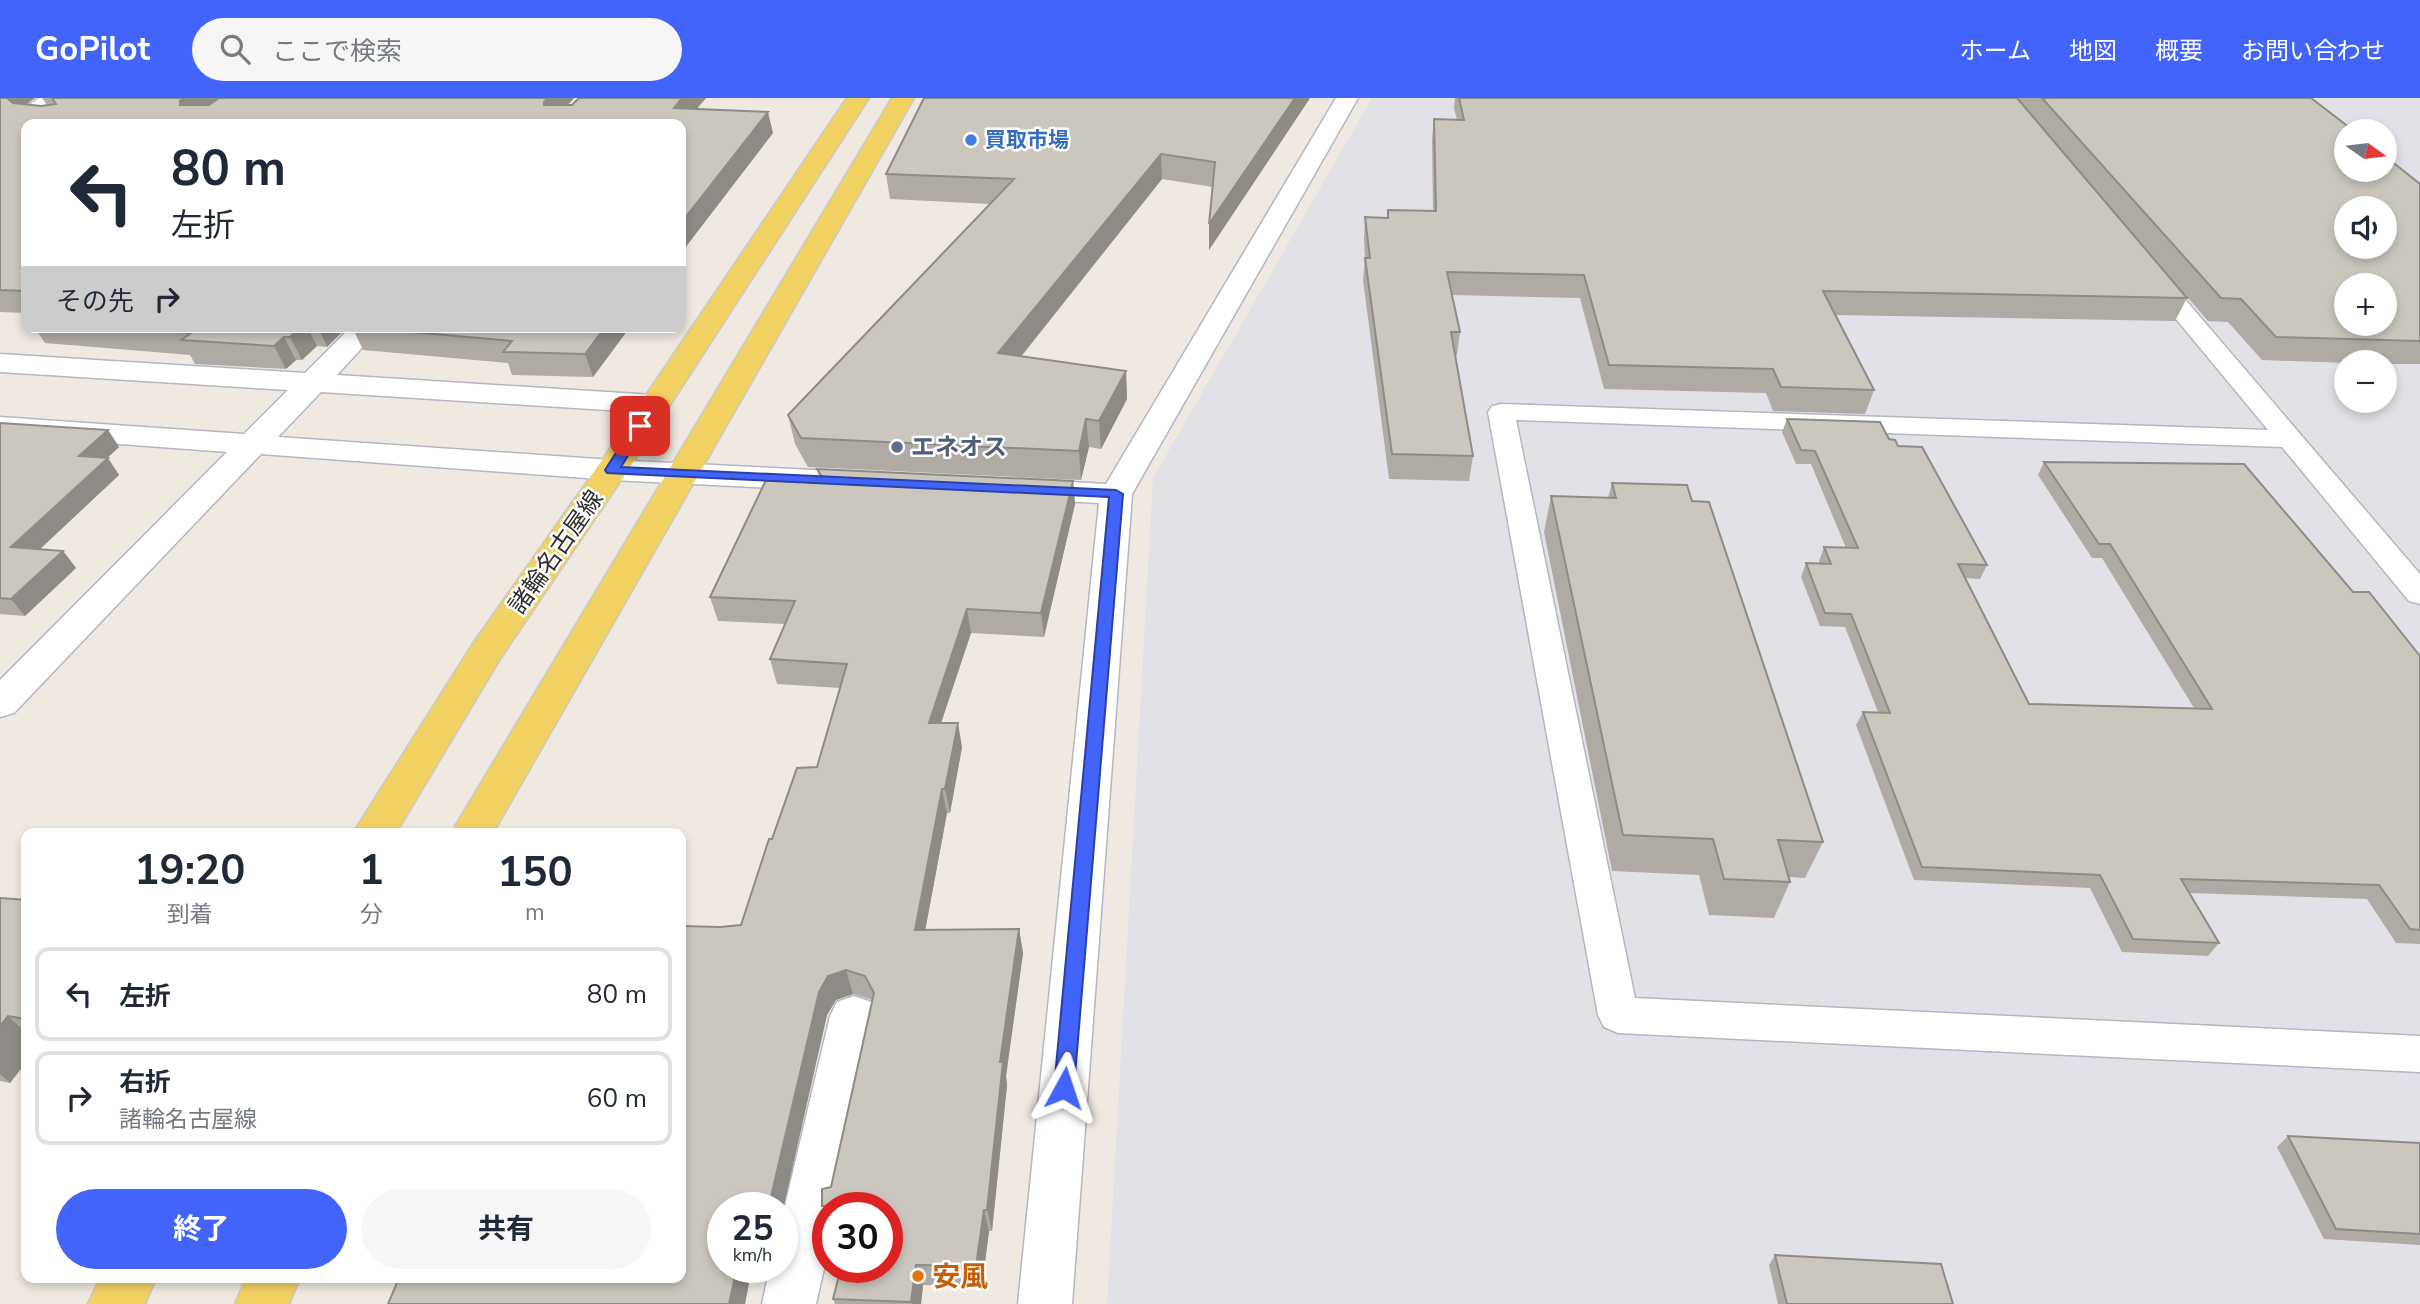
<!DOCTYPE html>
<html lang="ja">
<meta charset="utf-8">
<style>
:root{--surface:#fff;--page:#f6f6f7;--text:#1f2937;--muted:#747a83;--line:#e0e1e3;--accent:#4264fb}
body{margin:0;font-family:"Nunito Sans","Noto Sans JP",sans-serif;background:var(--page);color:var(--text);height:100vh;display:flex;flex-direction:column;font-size:26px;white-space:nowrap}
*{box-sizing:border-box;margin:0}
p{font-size:23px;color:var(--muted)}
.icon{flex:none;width:38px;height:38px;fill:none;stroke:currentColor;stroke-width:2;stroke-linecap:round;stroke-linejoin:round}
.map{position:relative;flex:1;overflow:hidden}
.sheet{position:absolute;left:21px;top:730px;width:665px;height:455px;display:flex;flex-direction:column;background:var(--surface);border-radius:14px;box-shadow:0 4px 10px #0003}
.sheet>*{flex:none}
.guide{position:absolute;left:21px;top:21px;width:665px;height:214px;border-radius:14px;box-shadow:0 4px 10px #0003;background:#fff;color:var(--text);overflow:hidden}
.needle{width:46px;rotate:104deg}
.controls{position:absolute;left:2334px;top:21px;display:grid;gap:14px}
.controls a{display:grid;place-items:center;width:63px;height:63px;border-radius:50%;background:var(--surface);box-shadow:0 4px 10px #0003;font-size:35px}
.speed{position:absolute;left:707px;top:1094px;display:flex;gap:14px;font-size:35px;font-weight:700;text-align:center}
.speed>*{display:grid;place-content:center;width:91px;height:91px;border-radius:50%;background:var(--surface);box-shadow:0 4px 10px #0003;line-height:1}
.speed small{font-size:18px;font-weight:400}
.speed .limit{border:10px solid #d22;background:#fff;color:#111}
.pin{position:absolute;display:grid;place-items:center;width:60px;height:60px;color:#fff;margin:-30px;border-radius:14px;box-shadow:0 4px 10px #0006}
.me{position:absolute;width:77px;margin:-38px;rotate:5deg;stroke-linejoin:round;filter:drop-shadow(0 0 5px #0008)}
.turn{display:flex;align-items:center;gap:24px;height:147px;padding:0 35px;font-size:32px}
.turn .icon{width:91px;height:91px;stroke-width:2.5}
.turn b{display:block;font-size:49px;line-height:60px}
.then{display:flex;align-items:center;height:66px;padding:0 35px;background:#0003;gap:14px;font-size:26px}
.eta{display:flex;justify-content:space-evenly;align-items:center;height:119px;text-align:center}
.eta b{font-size:42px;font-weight:700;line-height:49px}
.button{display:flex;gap:14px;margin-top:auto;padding:14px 35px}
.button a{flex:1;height:80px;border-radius:42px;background:var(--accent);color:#fff;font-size:28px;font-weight:700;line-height:80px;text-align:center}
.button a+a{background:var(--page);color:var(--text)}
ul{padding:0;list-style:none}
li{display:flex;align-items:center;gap:21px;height:94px;margin:0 14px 10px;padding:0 21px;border:4px solid var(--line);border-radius:14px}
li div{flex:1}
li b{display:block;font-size:26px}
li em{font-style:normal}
header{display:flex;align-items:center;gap:42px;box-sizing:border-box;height:98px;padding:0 35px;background:var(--accent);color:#fff}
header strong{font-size:33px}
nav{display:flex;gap:38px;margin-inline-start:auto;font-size:24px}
.search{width:490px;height:63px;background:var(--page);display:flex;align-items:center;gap:18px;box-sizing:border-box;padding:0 24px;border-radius:38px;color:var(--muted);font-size:26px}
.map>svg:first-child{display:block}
.industrial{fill:#e3e1e8;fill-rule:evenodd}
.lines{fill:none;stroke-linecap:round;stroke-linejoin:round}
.service-casing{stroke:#b4b7c1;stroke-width:3}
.minor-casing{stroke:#b4b7c1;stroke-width:3}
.primary-casing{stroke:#c9c9c9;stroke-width:3}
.service{fill:#fff;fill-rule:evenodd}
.minor{fill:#fff;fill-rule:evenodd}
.primary{fill:#f2d163;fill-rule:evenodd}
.wall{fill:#afaba4}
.shaded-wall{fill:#8e8b86}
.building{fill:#cbc7bf;stroke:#8e8b86;stroke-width:2;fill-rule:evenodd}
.route{fill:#4264fb;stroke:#2b41a3;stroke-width:2}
.shop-dot{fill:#3f7fe0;stroke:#fff;stroke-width:2.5}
.service-dot{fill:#5c6f8a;stroke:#fff;stroke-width:2.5}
.food-dot{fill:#e8710a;stroke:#fff;stroke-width:2.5}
.labels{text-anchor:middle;stroke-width:5;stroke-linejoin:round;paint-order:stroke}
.far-shop-label{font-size:21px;font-weight:bold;fill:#366cbe;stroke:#fff;text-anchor:start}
.service-label{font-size:24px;font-weight:bold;fill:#4e5e75;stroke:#fff;text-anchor:start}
.street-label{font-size:24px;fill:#2e2e2e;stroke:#fff}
.near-food-label{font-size:28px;font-weight:bold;fill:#c56008;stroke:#fff;text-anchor:start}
</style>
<header>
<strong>GoPilot</strong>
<div class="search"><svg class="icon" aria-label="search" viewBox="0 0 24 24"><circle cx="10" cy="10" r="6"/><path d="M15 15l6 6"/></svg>ここで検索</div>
<nav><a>ホーム</a><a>地図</a><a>概要</a><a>お問い合わせ</a></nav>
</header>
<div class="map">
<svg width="2420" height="1206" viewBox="0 0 2420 1206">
<rect width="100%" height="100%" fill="#efe9e1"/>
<path class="industrial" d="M1372 0H2420V1206H1107L1153 380ZM2347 33H2385V72H2347ZM2347 110H2385V149H2347ZM2347 187H2385V226H2347ZM2347 264H2385V303H2347Z"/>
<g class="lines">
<defs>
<path id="service" d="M2151 169 2159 171 2420 476V506L2409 503 2282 349 1516 322 1635 900 2420 938V974L1618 935 1604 929 1598 917 1488 314 1492 308 1501 306 2268 332 2143 181 2139 176 2143 171Z"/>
<g id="minor">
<path d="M39 0H66L45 15 62 21 65 26C50 26 26 30 16 16Z"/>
<path d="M1336 0H1358L1132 396 1072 1206H1018L1099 405 1020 401 1008 398 1004 391 1008 384 1020 381 1106 386Z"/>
<path d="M351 229H381L337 277 654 297 665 300 669 306 665 312 654 315 321 294 278 339 612 362 873 375 885 378 889 385 885 392 873 395 612 382 261 356 14 615 0 619V582L227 354 0 337V319L244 336 288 292 0 274V256L305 275Z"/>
<path d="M854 898 871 904 878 918 837 1110H828V1153L816 1206H762L770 1169H782V1120L830 918 837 904Z"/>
</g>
<g id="primary">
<path d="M847 0H869L628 372 500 561 396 735H353L474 544 598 368Z"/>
<path d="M892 0H914L493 735H451Z"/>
<path d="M100 1180H156L145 1206H88Z"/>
<path d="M246 1180H300L289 1206H235Z"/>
</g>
</defs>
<use href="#service" class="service-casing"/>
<use href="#minor" class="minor-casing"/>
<use href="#primary" class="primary-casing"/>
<use href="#service" class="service"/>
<use href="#minor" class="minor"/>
<use href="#primary" class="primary"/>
</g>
<g class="wall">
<path d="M0 0 25 7 41 8 47 7 42 0H574L568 7H572L579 0H706L696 11 773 35 681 155V26H26V215L0 214Z"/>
<path d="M1310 0 1209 152 1213 89 1162 81 1021 259 1126 273 1127 301 1101 351 1089 349 1081 382 808 369 795 346 788 317 990 106 890 101 886 76Z"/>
<path d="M1455 0H2311L2420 86V266H2385V264L2347 265 2262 262 2228 224 2208 223 2083 78 2187 200 2175 223 1835 217 1874 292 1865 316 1773 313 1766 295 1604 291 1580 200 1452 197 1460 234 1457 257H1455L1473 358 1469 383 1389 381 1363 182 1365 160 1364 142 1365 119 1387 120 1388 112 1433 113 1432 42 1434 21 1457 22 1454 10Z"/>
<path d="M34 229H347L327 249 317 248 302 262H296L286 271 195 266 190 257 45 245Z"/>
<path d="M352 229H630L593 279 512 277 508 265 363 252Z"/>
<path d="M1787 321 1889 341 1898 348 1987 467 1980 481 1965 480 2029 606 2194 610 2102 460H2092L2038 377 2044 364 2353 494 2420 558V846L2396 845 2367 801 2189 795 2219 845 2208 858 2122 854 2090 790 1914 782 1856 627 1863 614H1878L1845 529 1820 528 1801 479 1806 465 1820 466 1819 463 1824 449 1846 450 1811 366H1796L1782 334Z"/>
<path d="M0 325 108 332 119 349 107 360 119 377 40 451 63 453 76 470 25 518 0 516Z"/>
<path d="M817 371 1073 383 1075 406 1044 539 971 535 941 625 962 649 950 715H947L925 832 1019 831 1023 855 1006 978 1007 987 992 1133H989L982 1188 923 1187 921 1206H835L833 1201 887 1110H828V1122L822 1108 831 1089 872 902 853 896 836 902 827 917 782 1110H723L752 1169 745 1206H388L720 829 741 827 772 741 817 669 840 590 777 586 770 561 785 526 718 523 710 499 821 385Z"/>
<path d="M1612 385 1692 403 1823 744 1805 780 1789 779 1790 784 1774 820 1709 817 1699 777 1612 773 1544 434 1551 398 1608 400Z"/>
<path d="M0 800 26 802V964L10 985 0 983Z"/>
<path d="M2288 1038 2420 1045V1147L2324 1141 2277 1049Z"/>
<path d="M1775 1157 1953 1206H1778L1769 1167Z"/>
</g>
<g class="shaded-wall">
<path d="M4 0H35L13 16Z"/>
<path d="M184 0H222L190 24 180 7V3Z"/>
<path d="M548 0H574L551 24 544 7V4Z"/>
<path d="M682 0H706L681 29 674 10Z"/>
<path d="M1295 0H1310L1209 152V126Z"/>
<path d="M768 14 773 35 681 155V125Z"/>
<path d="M1161 56 1162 81 1001 283 998 255Z"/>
<path d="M300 229H307L317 248 302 262 290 239Z"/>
<path d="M318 229H347L327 249Z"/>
<path d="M605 229H630L593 279 585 256Z"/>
<path d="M284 239 296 262 286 271 274 248Z"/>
<path d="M1126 273 1127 301 1101 351 1099 323Z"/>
<path d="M1086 321 1089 349 1081 382 1079 353Z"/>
<path d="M108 332 119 349 91 375 79 358Z"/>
<path d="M108 360 119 377 24 466 11 449Z"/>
<path d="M1073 383 1075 406 1044 539 1041 515Z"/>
<path d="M63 453 76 470 25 518 11 501Z"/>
<path d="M967 511 971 535 933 649 929 625Z"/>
<path d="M958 625 962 649 950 715 945 691Z"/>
<path d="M942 691 947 715 921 855 915 832Z"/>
<path d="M1019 831 1023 855 1006 978 1007 987 992 1133 987 1112 1000 964Z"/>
<path d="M846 872 853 896 836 902 827 917 782 1116V1110H770L769 1107 819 894 828 878Z"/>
<path d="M8 918 26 935V964L10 985 0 976V928Z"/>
<path d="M984 1112 989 1133 982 1188 976 1168Z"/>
<path d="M916 1167 923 1187 921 1206H912L911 1204Z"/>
<path d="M737 1169H752L745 1206H729Z"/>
</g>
<g class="building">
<path d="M0 0H7L13 5 41 8 56 6 52 0H184L180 3V7H209L219 0H548L544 4V7H572L579 0H682L674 10 768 14 681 125V26H26V193L0 192Z"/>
<path d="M924 0H1295L1209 126 1215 64 1161 56 998 255 1126 273 1099 323 1086 321 1079 353 801 340 788 317 1014 81 886 76Z"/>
<path d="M1459 0H2017L2187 200 1823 193 1874 292 1781 289 1773 271 1609 267 1584 177 1447 174 1460 234H1451L1473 358 1392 356 1365 160H1370L1365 119 1388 120V112L1436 113 1434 21 1464 22Z"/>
<path d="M2042 0H2311L2354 33H2347V72H2385V58L2420 86V243L2276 239 2241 201 2221 200ZM2347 110H2385V149H2347ZM2347 187H2385V226H2347Z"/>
<path d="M121 229H300L290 239H284L274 248 181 242 191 235Z"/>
<path d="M356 229H605L585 256 503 254 512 243Z"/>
<path d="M1787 321 1880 324 1889 341 1895 342 1898 348 1922 349 1987 467 1958 466 2029 606 2212 611 2110 446H2099L2044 364 2244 366 2353 494H2369L2420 558V832L2410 831 2379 787 2181 781 2219 845 2133 841 2100 777 1922 769 1863 614 1890 615 1851 516 1825 515 1806 465 1831 466 1824 449 1858 450 1815 353 1801 352Z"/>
<path d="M0 325 108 332 79 358 108 360 11 449 63 453 11 501 0 500Z"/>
<path d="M817 371 1073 383 1041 515 967 511 929 625H958L945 691H942L915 832 1019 831 1000 964H1003L987 1112H984L976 1168 916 1167 911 1204 833 1201 841 1169H887V1110H855V1108H822V1091L831 1089 874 895 865 878 846 872 828 878 819 894 769 1107H750L749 1110H723V1169H737L729 1206H388L399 1180H681V828L720 829 741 827 769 741H772L797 670 817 669 847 566 770 561 795 503 710 499 766 382 826 385Z"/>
<path d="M1612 385 1687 387 1692 403 1709 404 1823 744 1778 742 1790 784 1724 781 1713 741 1623 737 1551 398 1616 400Z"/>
<path d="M0 800 26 802V921L8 918 0 928Z"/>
<path d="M2288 1038 2420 1045V1136L2336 1131Z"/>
<path d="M1775 1157 1941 1166 1953 1206H1787Z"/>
</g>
<path class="route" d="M640 324 646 328 621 369 1116 392 1123 396 1074 990 1071 996 1064 999 1057 996 1054 990 1109 399 607 375 605 372 633 328Z"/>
<circle class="shop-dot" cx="971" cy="42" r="7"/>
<circle class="service-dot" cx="897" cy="349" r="7"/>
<circle class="food-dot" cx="918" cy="1178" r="7"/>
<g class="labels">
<g class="far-shop-label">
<text x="985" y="49">買取市場</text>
</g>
<g class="service-label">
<text x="911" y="357">エネオス</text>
</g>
<g class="street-label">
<text transform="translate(556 454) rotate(-55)" y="8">諸輪名古屋線</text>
</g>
<g class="near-food-label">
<text x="932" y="1188">安風</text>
</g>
</g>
</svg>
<div class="controls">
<a><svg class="needle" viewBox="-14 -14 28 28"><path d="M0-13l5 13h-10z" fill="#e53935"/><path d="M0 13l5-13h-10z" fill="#747a83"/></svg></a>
<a><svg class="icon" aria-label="sound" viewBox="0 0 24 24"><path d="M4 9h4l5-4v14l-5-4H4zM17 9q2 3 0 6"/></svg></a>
<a>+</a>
<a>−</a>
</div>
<div class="speed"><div>25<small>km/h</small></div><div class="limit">30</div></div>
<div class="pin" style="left:640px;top:328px;background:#d93025"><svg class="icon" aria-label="arrive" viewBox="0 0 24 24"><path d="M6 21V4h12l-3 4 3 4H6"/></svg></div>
<svg class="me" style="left:1064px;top:990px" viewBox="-20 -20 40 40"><path d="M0-17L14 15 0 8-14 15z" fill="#4264fb" stroke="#fff" stroke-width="4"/></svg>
<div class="guide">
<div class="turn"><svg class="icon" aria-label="left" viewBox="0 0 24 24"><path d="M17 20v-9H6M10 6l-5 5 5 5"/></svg><div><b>80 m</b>左折</div></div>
<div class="then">その先<svg class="icon" aria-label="right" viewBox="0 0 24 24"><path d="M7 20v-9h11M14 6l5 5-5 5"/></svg></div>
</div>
<section class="sheet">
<div class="eta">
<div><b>19:20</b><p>到着</p></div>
<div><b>1</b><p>分</p></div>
<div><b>150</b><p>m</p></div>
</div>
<ul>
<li><svg class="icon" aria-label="left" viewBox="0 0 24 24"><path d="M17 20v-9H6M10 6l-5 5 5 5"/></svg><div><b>左折</b></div><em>80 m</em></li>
<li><svg class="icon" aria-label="right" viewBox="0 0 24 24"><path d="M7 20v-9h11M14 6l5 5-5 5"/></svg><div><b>右折</b><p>諸輪名古屋線</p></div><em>60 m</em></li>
</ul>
<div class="button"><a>終了</a><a>共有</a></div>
</section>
</div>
